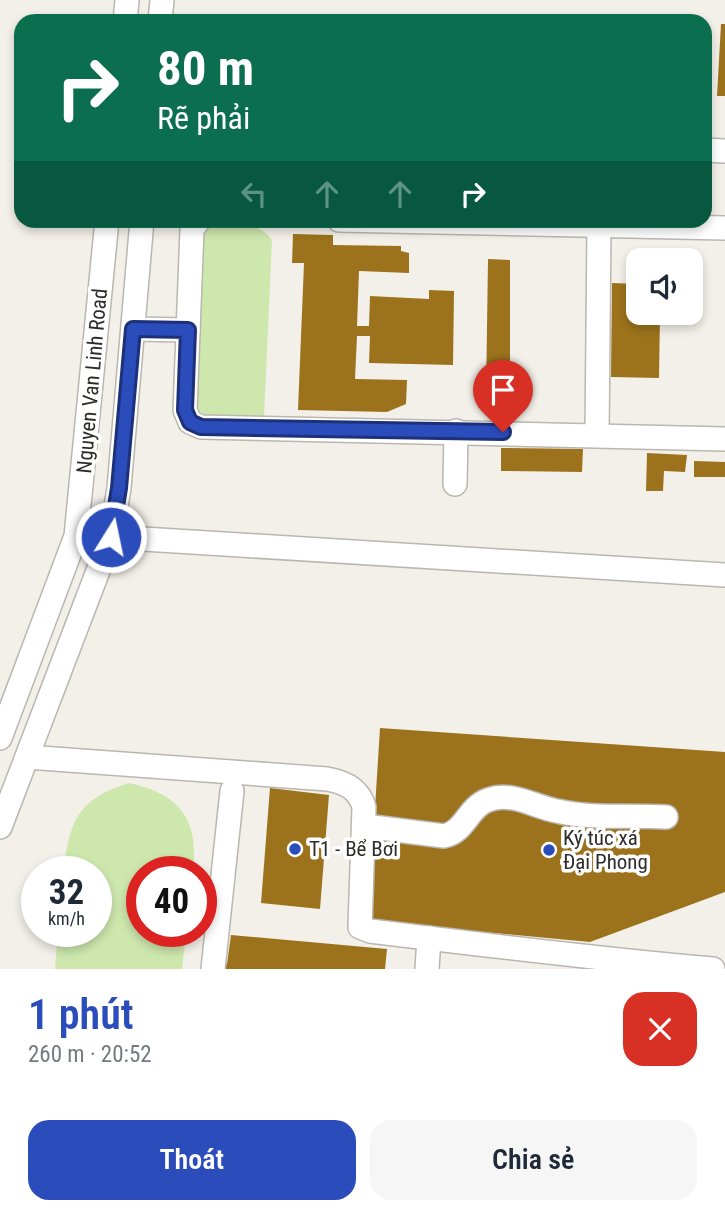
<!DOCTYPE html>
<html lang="vi">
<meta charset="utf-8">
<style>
:root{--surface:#fff;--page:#f6f6f7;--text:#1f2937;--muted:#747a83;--accent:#2b4cbb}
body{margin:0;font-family:"Roboto Condensed",sans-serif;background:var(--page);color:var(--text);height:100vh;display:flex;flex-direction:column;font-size:26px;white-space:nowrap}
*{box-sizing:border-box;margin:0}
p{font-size:23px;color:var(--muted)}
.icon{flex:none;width:38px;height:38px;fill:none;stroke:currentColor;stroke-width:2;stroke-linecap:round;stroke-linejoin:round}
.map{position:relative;height:969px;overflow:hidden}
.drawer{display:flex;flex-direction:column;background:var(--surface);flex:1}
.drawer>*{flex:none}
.guide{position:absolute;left:14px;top:14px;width:698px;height:214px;border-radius:21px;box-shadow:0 4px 10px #0003;background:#0b6e4f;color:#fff;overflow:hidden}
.fabs{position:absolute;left:626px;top:248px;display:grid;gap:14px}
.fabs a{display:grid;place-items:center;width:77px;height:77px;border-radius:14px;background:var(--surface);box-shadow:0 4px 10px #0003;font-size:35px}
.speed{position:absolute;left:21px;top:856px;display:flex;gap:14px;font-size:35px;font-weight:700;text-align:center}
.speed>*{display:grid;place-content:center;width:91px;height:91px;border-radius:50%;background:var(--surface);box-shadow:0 4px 10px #0003;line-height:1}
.speed small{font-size:18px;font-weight:400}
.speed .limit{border:10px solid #d22;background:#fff;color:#111}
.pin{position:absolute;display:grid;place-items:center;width:60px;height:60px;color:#fff;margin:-72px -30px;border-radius:50% 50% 50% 0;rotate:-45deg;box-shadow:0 0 7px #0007}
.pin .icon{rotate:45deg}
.me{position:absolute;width:77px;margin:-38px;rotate:10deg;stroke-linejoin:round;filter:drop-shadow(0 0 5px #0008)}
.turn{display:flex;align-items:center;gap:24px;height:147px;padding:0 28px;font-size:32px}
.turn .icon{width:91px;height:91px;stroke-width:2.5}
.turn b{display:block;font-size:49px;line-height:60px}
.lanes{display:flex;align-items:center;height:66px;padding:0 28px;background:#0003;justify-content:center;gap:35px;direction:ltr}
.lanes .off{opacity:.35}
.round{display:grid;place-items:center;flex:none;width:74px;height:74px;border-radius:21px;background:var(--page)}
.headline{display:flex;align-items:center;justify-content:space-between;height:119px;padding:0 28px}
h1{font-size:42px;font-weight:600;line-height:52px;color:var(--accent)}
.primary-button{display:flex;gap:14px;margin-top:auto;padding:14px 28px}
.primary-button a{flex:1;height:80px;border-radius:21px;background:var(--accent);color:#fff;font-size:28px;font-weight:600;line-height:80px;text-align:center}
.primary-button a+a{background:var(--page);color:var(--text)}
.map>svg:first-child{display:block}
.green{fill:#cde7ad}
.building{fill:#9c731c}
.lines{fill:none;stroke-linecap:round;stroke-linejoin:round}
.minor-casing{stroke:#bab6b0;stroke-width:26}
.minor{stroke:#fff;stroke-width:23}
.route-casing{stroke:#1c317a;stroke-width:18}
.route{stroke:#2b4cbb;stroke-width:12}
.poi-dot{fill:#2b4cbb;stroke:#fff;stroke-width:2.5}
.labels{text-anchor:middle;stroke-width:7;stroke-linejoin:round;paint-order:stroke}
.street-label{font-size:21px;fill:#2d2c29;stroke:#fff}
.poi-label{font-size:21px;fill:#2d2c29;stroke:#fff;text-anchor:start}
</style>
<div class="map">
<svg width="725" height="969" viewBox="0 0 725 969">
<rect width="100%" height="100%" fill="#f3f0e9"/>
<g class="green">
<path d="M208 224C231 225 258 220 272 240L264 418 211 421 199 411 195 394 199 234Z"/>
<path d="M129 783C180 794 199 819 193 871L142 872V931H186L182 969H55L58 931H96V872L64 871C69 821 78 799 129 783Z"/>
</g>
<g class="building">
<path d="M721 24H725V96H717Z"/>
<path d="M293 234 333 235V245L401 246V251L409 253V273L359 271 357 326H369L370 296 429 299V290L454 291 453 365 369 363 370 336H357L355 379 407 380 406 404 387 412 298 410 304 263H292Z"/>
<path d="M488 259 510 260V397H486Z"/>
<path d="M612 283 639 284V313H660L659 378 611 377Z"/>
<path d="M501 448 583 449 582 472 501 471Z"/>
<path d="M647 453 687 455 685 472 664 471 663 491H646Z"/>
<path d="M694 461 725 462V477H694Z"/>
<path d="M380 728 725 752V892L590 942 368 921Z"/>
<path d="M270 788 329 795 320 909 261 903Z"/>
<path d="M231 935 387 949 385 969H221V964H227Z"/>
</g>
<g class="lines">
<defs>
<g id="minor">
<path d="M125 21 127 0"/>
<path d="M160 21 162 0"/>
<path d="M705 150 725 151"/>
<path d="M199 220 192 229 185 410 190 422 201 427 725 439"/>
<path d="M339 220 725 228"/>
<path d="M133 329 188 330"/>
<path d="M597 435 599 226"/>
<path d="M455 484 456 431"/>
<path d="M111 537 725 575"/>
<path d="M0 738 76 536 107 220"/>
<path d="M27 757 327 779C345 782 359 789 364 807L360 927 370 931C484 945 598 959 713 969"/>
<path d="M365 826 444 836C465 832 468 807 488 800 513 791 534 807 557 811 591 819 631 815 666 817"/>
<path d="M0 827 111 537 119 488 142 220"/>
<path d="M213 969 232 791"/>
<path d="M427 969 429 938"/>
</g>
</defs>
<use href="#minor" class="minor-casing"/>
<use href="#minor" class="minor"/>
</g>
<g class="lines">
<defs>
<path id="route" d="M111 537 119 488 133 329 188 330 185 410 190 422 201 427 503 432"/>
</defs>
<use href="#route" class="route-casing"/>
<use href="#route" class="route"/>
</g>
<g class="poi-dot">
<circle cx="295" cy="849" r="7"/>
<circle cx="549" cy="850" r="7"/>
</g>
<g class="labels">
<g class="street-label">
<text transform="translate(92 381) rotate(-85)" y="7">Nguyen Van Linh Road</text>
</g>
<g class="poi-label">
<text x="563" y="845">Ký túc xá<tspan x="563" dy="24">Đại Phong</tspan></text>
<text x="309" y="856">T1 - Bể Bơi</text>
</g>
</g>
</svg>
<div class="fabs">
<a><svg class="icon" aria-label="sound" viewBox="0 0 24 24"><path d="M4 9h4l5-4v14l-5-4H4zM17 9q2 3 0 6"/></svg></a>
</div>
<div class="speed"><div>32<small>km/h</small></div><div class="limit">40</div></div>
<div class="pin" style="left:503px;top:432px;background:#d93025"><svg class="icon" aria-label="arrive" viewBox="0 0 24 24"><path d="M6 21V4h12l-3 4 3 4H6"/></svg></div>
<svg class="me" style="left:111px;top:537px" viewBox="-20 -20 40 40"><circle r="17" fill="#2b4cbb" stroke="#fff" stroke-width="3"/><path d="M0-11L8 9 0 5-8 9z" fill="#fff"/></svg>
<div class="guide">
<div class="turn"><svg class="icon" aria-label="right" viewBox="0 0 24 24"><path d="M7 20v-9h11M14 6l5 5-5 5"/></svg><div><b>80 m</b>Rẽ phải</div></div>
<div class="lanes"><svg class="icon off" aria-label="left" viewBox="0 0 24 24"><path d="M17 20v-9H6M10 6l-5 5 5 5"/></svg><svg class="icon off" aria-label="ahead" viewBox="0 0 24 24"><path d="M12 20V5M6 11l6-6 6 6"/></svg><svg class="icon off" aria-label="ahead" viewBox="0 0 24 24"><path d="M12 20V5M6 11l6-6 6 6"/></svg><svg class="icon" aria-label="right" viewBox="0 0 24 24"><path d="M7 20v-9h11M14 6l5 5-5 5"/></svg></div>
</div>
</div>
<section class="drawer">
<div class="headline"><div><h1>1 phút</h1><p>260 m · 20:52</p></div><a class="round" style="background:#d93025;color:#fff"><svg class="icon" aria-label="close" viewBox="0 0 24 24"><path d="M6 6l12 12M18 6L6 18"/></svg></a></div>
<div class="primary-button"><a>Thoát</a><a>Chia sẻ</a></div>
</section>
